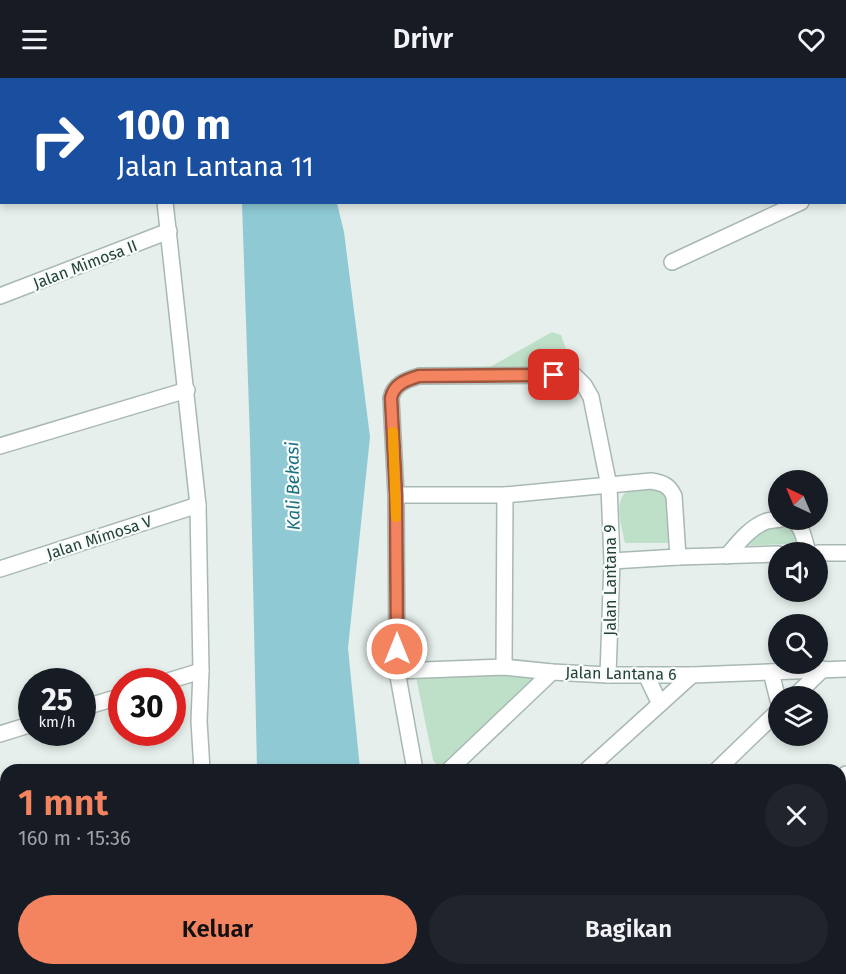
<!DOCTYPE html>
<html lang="id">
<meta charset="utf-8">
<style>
:root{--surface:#171b24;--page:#20242c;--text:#f1f3f6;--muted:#9ea1a6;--accent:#f4845f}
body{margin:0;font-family:"Fira Sans",sans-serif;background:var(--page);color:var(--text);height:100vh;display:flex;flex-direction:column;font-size:22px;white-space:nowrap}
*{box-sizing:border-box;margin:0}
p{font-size:20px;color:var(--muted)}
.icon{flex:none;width:33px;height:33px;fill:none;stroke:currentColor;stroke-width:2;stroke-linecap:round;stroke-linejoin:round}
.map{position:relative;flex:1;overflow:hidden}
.sheet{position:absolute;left:0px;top:686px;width:846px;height:212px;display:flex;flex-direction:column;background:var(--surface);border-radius:18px 18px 0 0;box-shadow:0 3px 9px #0003}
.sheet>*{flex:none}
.hud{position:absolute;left:0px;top:0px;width:846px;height:126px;box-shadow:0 3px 9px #0003;background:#1a4fa0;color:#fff;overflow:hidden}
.needle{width:39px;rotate:316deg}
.fabs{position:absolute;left:768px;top:392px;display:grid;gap:12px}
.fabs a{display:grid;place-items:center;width:60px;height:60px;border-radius:50%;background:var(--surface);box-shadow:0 3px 9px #0003;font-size:30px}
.speed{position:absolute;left:18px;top:590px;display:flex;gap:12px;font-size:30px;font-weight:700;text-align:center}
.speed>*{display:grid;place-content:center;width:78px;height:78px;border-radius:50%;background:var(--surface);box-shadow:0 3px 9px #0003;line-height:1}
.speed small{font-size:15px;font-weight:400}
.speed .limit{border:9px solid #d22;background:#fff;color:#111}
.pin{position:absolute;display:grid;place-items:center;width:51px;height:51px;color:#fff;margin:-26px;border-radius:12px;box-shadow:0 3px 9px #0006}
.me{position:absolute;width:66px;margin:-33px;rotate:0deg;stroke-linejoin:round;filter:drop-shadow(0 0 4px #0008)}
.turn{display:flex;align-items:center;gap:21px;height:126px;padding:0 18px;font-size:27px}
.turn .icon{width:78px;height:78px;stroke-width:2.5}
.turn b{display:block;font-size:42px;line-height:51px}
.round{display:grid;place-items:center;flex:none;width:63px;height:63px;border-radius:32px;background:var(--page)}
.headline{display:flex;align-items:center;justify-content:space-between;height:102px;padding:0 18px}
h1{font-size:36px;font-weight:600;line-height:45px;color:var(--accent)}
.action{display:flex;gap:12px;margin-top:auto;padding:12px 18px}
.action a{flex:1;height:69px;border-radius:36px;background:var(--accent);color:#111;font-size:24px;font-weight:600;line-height:69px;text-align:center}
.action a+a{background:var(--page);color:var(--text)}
header{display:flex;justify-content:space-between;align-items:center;height:78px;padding:0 18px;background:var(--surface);font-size:27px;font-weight:600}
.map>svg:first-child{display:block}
.green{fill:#bfe0c8}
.water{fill:#8ec9d4}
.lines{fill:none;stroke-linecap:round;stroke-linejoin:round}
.street-casing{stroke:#a8b8b2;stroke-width:18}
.street{stroke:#fff;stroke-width:15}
.route-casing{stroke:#9f563e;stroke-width:15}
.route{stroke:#f4845f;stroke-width:10}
.slow{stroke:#f59e0b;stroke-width:10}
.labels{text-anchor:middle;stroke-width:4.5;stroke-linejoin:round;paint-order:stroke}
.street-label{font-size:16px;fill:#24423a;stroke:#f7fbf9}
.water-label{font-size:18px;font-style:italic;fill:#1c6f80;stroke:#f7fbf9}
</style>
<header><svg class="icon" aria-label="menu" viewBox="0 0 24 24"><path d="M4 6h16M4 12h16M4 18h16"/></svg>Drivr<svg class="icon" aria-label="heart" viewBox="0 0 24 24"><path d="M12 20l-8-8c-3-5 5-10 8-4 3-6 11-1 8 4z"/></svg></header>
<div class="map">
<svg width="846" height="896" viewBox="0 0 846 896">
<rect width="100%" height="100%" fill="#e6efeb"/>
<g class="green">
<path d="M552 254 561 257 568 277 570 288 490 289Z"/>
<path d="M660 407 669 411 678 465H625C622 448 611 420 631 411 638 408 651 408 660 407Z"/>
<path d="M783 441 809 465 736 468Z"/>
<path d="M531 595 536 600 447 685 439 690 433 682 416 599Z"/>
</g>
<g class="water">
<path d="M242 125H337L344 154 370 359 348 570 360 691H257L250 362Z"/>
<path d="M290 891H387L388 896H291Z"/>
</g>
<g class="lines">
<defs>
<g id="street">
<path d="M150 0V2"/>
<path d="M834 0V2"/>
<path d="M844 35 846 40"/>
<path d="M0 73 2 72"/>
<path d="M844 105H846"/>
<path d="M165 124 198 427 201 593 199 643 202 692"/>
<path d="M672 184 801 124"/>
<path d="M0 218 169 153"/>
<path d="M0 368 187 312"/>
<path d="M396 417H505L651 403C663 405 669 407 674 418L678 479"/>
<path d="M791 441C803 447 804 462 808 474"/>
<path d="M818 475H846"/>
<path d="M727 478C738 465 750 449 767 443 771 442 777 442 781 441"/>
<path d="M612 483 678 479 778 476"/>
<path d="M0 491 198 427"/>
<path d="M504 589 505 417"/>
<path d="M397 593 504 589 552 594 608 597H692L846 591"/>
<path d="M771 594 778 622"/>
<path d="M646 597 660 626"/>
<path d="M168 603 201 593"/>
<path d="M795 618 823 591"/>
<path d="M82 630 122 618"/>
<path d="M0 656 32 646"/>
<path d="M415 692 397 593 396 417 391 320C394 306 406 302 419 298L574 297 584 307 591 319 609 408 612 483 608 597"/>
<path d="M449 692 552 594"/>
<path d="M587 692 692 597"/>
<path d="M717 692 778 633"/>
<path d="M840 701 846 696"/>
<path d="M0 765 6 778"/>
<path d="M0 812 6 815"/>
<path d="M840 830 846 825"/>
<path d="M84 891 86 896"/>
<path d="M232 891 233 896"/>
<path d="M461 891 464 896"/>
<path d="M499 896 505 891"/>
<path d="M637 896 642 891"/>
<path d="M768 896 774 891"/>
</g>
</defs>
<use href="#street" class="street-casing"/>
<use href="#street" class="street"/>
</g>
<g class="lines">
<defs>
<path id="route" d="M397 571 396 417 391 320C394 306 406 302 419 298L554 297"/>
</defs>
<use href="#route" class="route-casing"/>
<use href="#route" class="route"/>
<path class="slow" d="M393 354 396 439"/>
</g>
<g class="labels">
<g class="street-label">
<text transform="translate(85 186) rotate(-21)" y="6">Jalan Mimosa II</text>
<text transform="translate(99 459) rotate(-18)" y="6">Jalan Mimosa V</text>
<text transform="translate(610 502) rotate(-90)" y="6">Jalan Lantana 9</text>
<text transform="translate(621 595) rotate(1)" y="6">Jalan Lantana 6</text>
</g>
<g class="water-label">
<text transform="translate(293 408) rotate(-91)" y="6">Kali Bekasi</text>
</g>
</g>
</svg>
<div class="fabs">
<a><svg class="needle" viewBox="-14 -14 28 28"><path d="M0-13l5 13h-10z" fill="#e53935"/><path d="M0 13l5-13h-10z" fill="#9ea1a6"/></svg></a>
<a><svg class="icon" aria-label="sound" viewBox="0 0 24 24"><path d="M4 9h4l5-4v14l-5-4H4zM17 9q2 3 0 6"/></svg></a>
<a><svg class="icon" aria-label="search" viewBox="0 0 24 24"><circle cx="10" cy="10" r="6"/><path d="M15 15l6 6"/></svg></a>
<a><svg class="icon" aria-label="layers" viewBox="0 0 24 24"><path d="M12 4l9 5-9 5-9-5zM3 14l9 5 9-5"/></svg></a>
</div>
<div class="speed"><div>25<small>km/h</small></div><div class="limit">30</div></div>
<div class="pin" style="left:554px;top:297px;background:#d93025"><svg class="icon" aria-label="arrive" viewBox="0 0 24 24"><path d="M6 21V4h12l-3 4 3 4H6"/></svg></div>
<svg class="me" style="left:397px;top:571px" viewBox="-20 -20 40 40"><circle r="17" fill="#f4845f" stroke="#fff" stroke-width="3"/><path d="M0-11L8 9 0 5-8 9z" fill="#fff"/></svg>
<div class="hud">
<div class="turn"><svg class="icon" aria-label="right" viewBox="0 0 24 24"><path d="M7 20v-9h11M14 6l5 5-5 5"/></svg><div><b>100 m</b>Jalan Lantana 11</div></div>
</div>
<section class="sheet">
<div class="headline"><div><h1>1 mnt</h1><p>160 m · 15:36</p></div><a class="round"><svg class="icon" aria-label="close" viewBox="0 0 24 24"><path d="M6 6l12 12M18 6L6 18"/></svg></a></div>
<div class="action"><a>Keluar</a><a>Bagikan</a></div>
</section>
</div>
